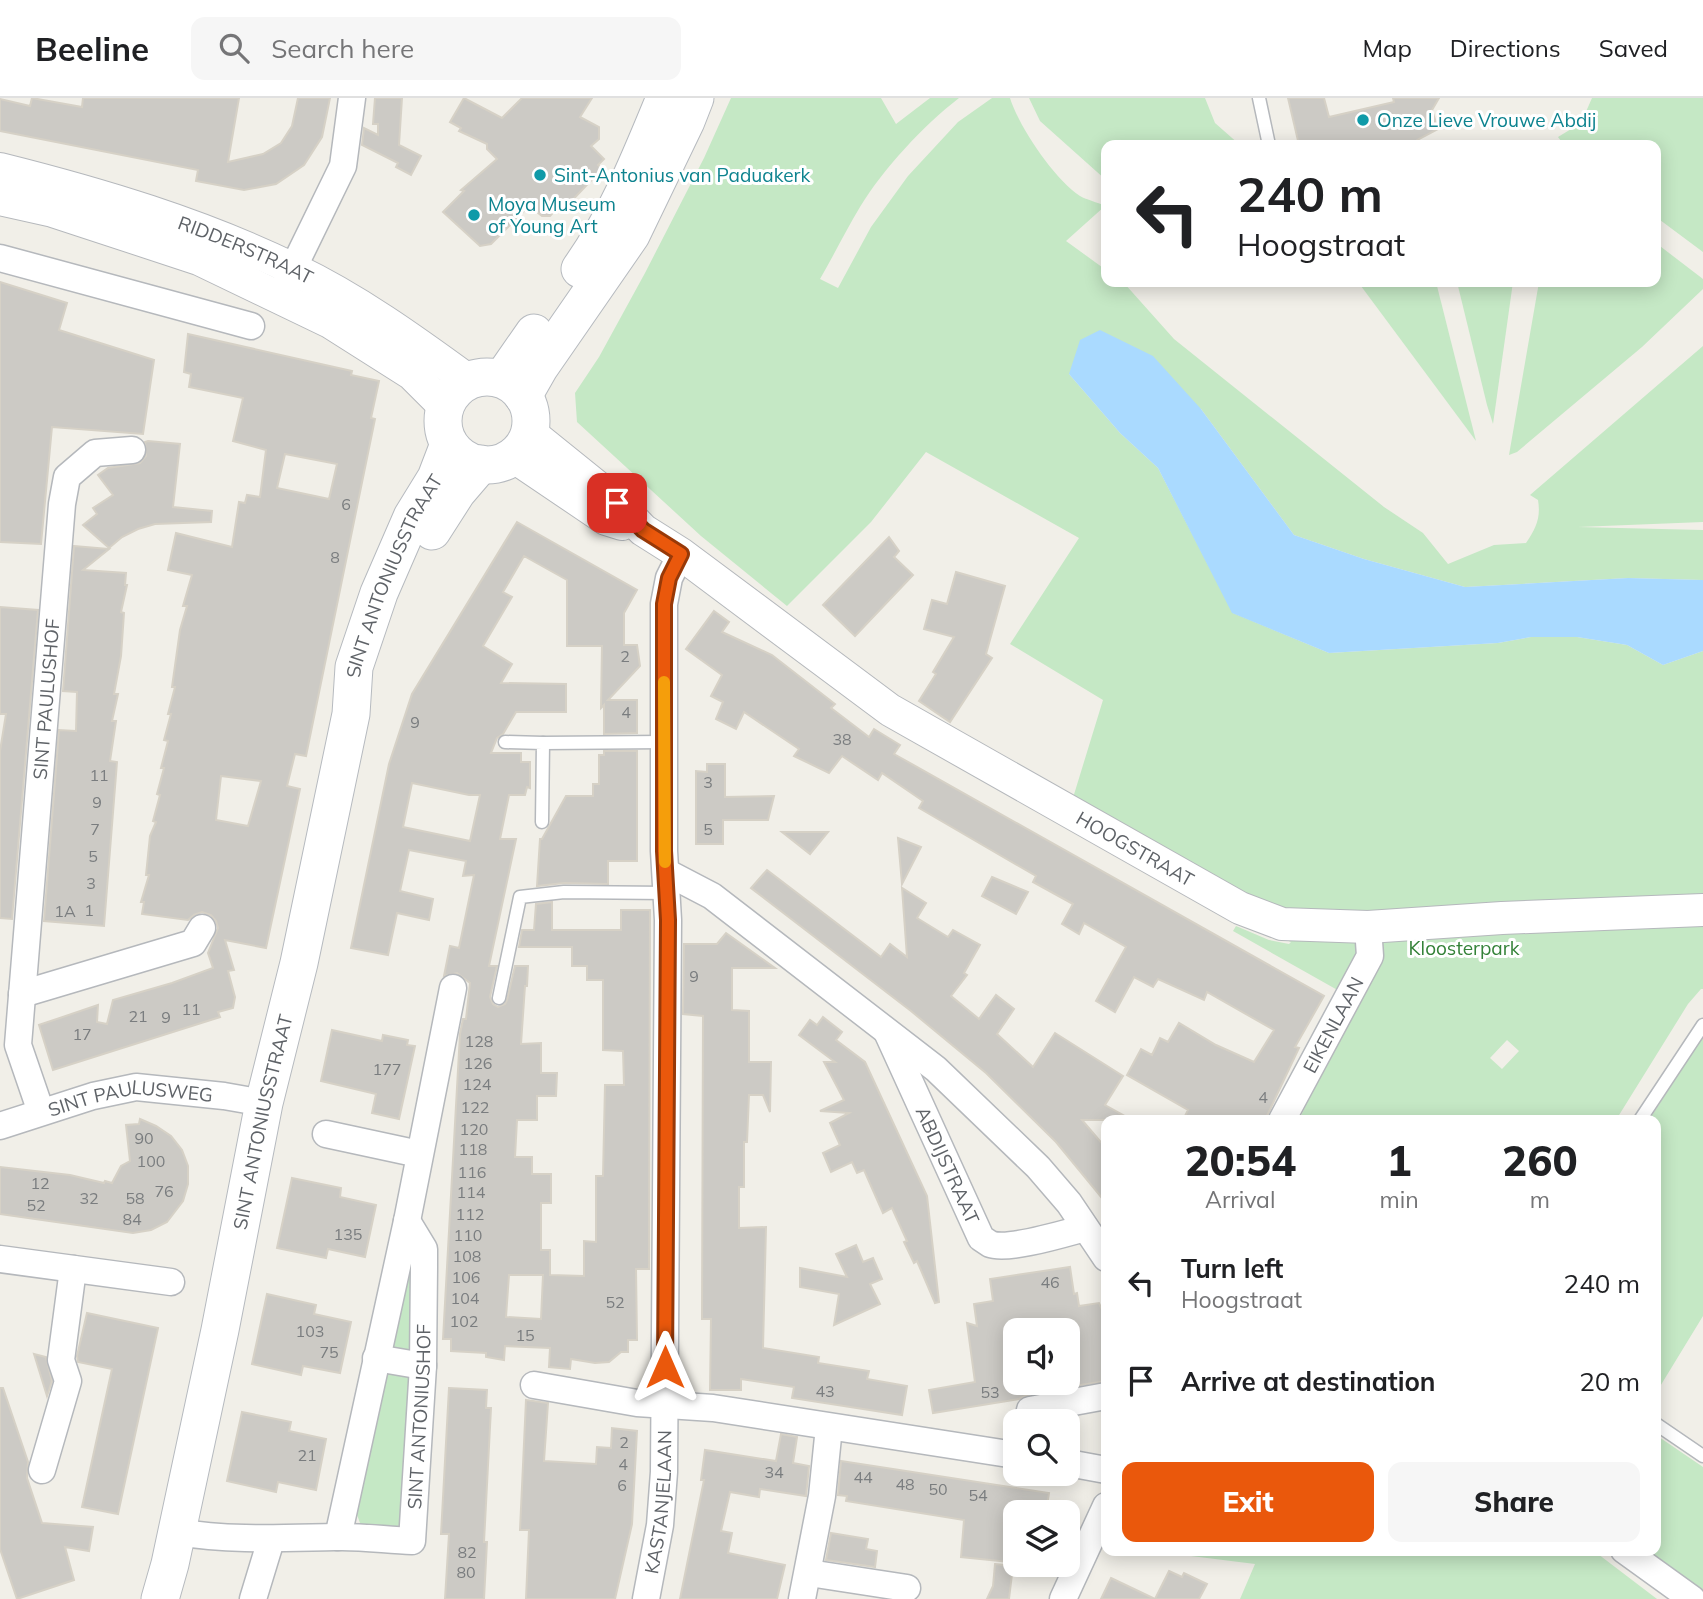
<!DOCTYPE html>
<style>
:root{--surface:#fff;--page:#f6f6f6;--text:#202124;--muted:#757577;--line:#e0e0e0;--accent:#ea580c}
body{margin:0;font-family:Mulish,sans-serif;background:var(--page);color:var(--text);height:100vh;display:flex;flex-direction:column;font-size:26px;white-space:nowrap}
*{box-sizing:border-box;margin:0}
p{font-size:23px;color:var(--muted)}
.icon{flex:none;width:38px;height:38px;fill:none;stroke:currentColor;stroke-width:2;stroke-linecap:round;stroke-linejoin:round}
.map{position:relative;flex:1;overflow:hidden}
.sheet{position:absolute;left:1101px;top:1017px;width:560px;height:441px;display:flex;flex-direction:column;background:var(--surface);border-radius:14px;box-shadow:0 4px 18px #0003}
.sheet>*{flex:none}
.hud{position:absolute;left:1101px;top:42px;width:560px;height:147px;border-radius:14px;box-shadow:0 4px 18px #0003;background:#fff;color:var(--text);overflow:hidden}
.tools{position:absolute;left:1003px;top:1220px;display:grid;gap:14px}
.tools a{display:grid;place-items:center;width:77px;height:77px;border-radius:14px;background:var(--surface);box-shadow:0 4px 18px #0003;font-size:35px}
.pin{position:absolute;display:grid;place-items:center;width:60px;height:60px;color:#fff;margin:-30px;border-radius:14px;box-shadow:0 4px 10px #0006}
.me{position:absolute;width:77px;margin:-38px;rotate:0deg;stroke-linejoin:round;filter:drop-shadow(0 0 5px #0008)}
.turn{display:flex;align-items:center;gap:24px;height:147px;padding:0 21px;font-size:32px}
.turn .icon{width:91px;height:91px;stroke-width:2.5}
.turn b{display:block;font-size:49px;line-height:60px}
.eta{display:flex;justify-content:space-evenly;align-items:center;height:119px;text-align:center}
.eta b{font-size:42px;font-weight:800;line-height:49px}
.button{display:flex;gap:14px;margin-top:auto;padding:14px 21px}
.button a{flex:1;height:80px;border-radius:14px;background:var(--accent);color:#fff;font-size:28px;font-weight:800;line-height:80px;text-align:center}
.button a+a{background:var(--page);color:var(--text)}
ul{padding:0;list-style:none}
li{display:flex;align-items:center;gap:21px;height:98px;padding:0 21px}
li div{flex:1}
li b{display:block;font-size:26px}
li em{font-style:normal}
header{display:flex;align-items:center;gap:42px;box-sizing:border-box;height:98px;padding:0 35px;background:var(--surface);border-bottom:2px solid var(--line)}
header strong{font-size:33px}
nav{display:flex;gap:38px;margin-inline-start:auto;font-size:24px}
.search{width:490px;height:63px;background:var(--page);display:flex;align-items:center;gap:18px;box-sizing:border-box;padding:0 24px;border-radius:14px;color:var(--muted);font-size:26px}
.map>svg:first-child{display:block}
.green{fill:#c5e8c5;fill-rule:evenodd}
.water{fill:#aadaff}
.building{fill:#cccac5;stroke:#d6d1c6;stroke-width:2;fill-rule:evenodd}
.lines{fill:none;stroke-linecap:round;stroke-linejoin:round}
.service-casing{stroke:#b5b8bc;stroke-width:15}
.minor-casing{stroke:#b5b8bc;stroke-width:29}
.tertiary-casing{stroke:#b5b8bc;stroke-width:34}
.secondary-casing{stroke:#b6babf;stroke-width:39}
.service{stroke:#fff;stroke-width:12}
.minor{stroke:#fff;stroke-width:26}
.tertiary{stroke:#fff;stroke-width:32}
.secondary{stroke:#fff;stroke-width:37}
.route-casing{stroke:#983908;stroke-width:18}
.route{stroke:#ea580c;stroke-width:12}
.slow{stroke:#f59e0b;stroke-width:12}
.culture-dot{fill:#0f9aa8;stroke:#fff;stroke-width:2.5}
.labels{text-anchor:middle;stroke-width:6;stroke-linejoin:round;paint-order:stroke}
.number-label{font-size:16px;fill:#7a7d7f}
.culture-label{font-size:19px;fill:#0d838f;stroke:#fff;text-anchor:start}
.street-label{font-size:19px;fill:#5f6368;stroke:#fff}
.park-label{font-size:19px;fill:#348238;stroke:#fff}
</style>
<header>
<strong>Beeline</strong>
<div class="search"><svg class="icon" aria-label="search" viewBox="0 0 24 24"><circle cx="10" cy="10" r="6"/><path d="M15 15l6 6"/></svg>Search here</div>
<nav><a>Map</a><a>Directions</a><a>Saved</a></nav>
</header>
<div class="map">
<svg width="1703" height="1501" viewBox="0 0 1703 1501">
<rect width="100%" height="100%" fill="#f1efe8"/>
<g class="green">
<path d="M731 0H881L896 26 930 0H959C923 28 884 70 860 109 846 132 834 157 820 181L838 190 871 129 908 78 958 24 992 0H1010C1019 29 1054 81 1080 98 1087 102 1097 104 1105 108L1066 143 1106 172V184L1124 185 1174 241 1384 409 1423 435 1448 466 1494 447 1526 445C1536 430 1541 420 1538 402L1530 397 1703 248V424L1578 429 1703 432V482L1628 480 1465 489 1364 461 1294 437 1201 311 1069 276 1120 335 1158 370 1233 515 1329 555 1498 545 1531 539H1577L1627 547 1663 567 1703 553V891H1701L1688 906 1616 1022H1299L1306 1007 1302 999 1341 894 1233 833 1236 828 1269 842 1289 846 1291 844 1251 828 1072 703 1103 602 1010 546 1079 440 926 354 871 424 787 508 701 438 577 324 575 295 599 259 645 175 704 60ZM1507 942 1519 953 1502 971 1490 960Z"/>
<path d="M1029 0H1205L1215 25 1240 47H1106V82L1040 23Z"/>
<path d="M1592 0H1703V154L1656 119V47H1564L1558 39 1581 25Z"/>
<path d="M1656 145 1703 181V191L1642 249 1517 354 1509 357 1539 184H1656Z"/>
<path d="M1358 184H1436L1476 343Z"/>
<path d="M1457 184H1513L1493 326 1487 307Z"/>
<path d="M1703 938V1218L1656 1295V1022H1649Z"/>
<path d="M412 1169V1247L406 1254 397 1253 391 1245 408 1172Z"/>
<path d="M388 1274H405L410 1281 404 1418 397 1430 368 1433 360 1425 356 1414Z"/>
<path d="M1656 1337 1703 1369V1496L1645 1453 1656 1452Z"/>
<path d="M1151 1453H1594L1657 1501H1240L1255 1466Z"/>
</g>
<path class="water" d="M1100 232 1153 258 1201 311 1294 437 1364 461 1465 489 1628 480 1703 482V553L1663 567 1627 547 1577 539H1531L1498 545 1329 555 1232 515 1158 370 1120 335 1069 276 1080 242Z"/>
<g class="building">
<path d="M32 0 82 9 83 0H239L228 64 263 56 281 45 292 28 298 0H330L322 39 304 67 276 86 244 92 196 83 198 72 0 33V1L30 8Z"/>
<path d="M375 0H402L399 47 421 58 411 77 396 69 398 65 362 47 364 30 378 37V26H373Z"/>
<path d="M464 0 502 20 522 0H592L580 19 599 29V41L591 48 604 61 598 67 602 71 563 112 559 108 550 118H542L529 108 491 146 480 148 443 114 464 93 461 92 497 61 487 51V46L459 33 461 30 450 24Z"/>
<path d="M1288 0H1324L1329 19 1394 4 1393 0H1439L1432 12 1438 31 1417 42V44L1404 47H1299Z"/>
<path d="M0 184 67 205 59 232 154 262 143 336 52 329 41 446 0 444Z"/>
<path d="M188 236 343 271 352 273 351 277 379 283 371 320 375 321 306 658 295 656 287 688 300 691 266 850 225 842 234 872 228 873 235 899 233 910 218 914 220 919 53 972 39 927 98 907 97 924 107 926 113 902 172 885 213 870 208 855 218 830 216 823 211 817 202 814 194 817 188 822 142 816 144 804H141L149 777H146L150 738 156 724 153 723 160 697 157 696 164 670H161L168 643 164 642 171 616H168L175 589H172L180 532 187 508H183L192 477 168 472 176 435 232 449 239 404 245 405 247 397 260 399 266 352 233 343 243 300 189 289 191 276 184 274ZM285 356 337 366 329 401 277 390ZM221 678 261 683 248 728 216 722Z"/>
<path d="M148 343 180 346 173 409 212 413 211 424 155 426 138 431 122 439 109 450 83 427 97 416 93 410 113 397 98 377 108 370 140 365 146 358 145 344Z"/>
<path d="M517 424 637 492 624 515V547H637L640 568 608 602H637V635L604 636V607L601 610 602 548H567V482L524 458 503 494 512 499 483 548 512 566 501 585 566 586V614H516L503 636 497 640 491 655H521V664H530V690L527 689 525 697H509L500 741H516L489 868H497L490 899 493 906 498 909 505 906 507 902 515 868H528L527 888H525L521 946 541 945V975H557L556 998H537V1022H517L515 1059H532V1076H551V1105H541V1152H550V1177L584 1178V1143L596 1144V1078H603L605 987H624L623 953 603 952V882H587V868H572V849H519L522 832H534L536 806 552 804V832H621V812H650L649 1171H636L637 1242H628V1254H621L609 1264 595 1265 571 1261 570 1271 549 1269 550 1250 505 1248 504 1262 486 1259V1255L451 1253V1241H443L460 936 463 921H466L470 885 457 875 444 878 450 848 459 850 474 777 463 778 466 763 409 752 400 793 433 801 429 822 397 815 388 857 351 850 389 666 412 596ZM412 685 469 697H480L470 743 403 729ZM509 1177H543L541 1221 506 1219Z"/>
<path d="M889 439 899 453 894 459 913 477 855 538 823 507Z"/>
<path d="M74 448 109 451 83 472 126 475 125 487H127L121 514 124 515 121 558 114 596H118L112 623H116L110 663 117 664 104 828 44 823 59 632 76 633 77 594 63 593Z"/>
<path d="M956 474 1005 488 986 556 992 560 950 624 919 603 936 576 933 574 954 539 924 531 932 502 947 506Z"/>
<path d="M0 509 38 512 12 821 0 820V653L6 616H0Z"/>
<path d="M714 513 729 524 722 534 772 557 835 606 831 610 869 639 874 631 900 647 894 656 1324 898 1295 949 1299 950 1265 1022H1183L1188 1012 1127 977 1141 951 1152 957 1160 940 1168 944 1179 925 1216 947 1254 964 1274 932 1207 894 1204 902 1158 881 1153 889 1134 879 1115 914 1096 903 1126 849 1084 825 1079 836 1062 826 1073 806 1033 784 1036 778 919 710 923 703 882 675 878 682 842 658 829 675 794 658 799 651 744 614 736 631 716 621 723 604 711 598 722 577 686 551Z"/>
<path d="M604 653H637V763H608V786L564 785 537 788 540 741H542L566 698H593V686H599V657H604Z"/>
<path d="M707 666H725V699L774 698 768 722H723V746H696V673L707 674Z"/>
<path d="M782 734H828L810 756Z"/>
<path d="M898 740 921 749 902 786Z"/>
<path d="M767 772 881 859 890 846 907 859 902 790 926 805 917 820 948 839 953 832 980 847 964 875 967 877 951 898 979 921 996 897 1014 911 997 936 1033 969 1055 935 1123 978 1105 1007 1132 1022H1082L1106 1050V1105L1056 1044 986 975 911 913 751 790Z"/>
<path d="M992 779 1028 794 1016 816 982 798Z"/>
<path d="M726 835 775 870H732V912L749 913V964H771L770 1014 763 997H749L747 1044H744V1089H739V1130L766 1129 763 1250 819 1259 818 1265 869 1273 867 1281 907 1288 902 1317 792 1300 794 1289 741 1281V1292H710L711 1221H702L703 918 683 916 684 846H717Z"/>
<path d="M823 919 842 934 836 942 865 964 927 1098 939 1204 935 1205 917 1163 914 1165 904 1144 907 1143 892 1110 883 1115 864 1072 857 1075 852 1064 831 1074 823 1055 840 1047 830 1025 849 1015 820 1013 844 1002 824 964H835L799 937 810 922 817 927Z"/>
<path d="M332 932 382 943 383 937 408 942 407 947 415 948 399 1021 372 1015 376 996 321 983Z"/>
<path d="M140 1021 156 1028 171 1038 182 1052 188 1068V1086L183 1103 167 1124 151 1132 133 1135 0 1116V1069L70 1077 104 1085 105 1083 112 1085 121 1068 130 1063 126 1027 139 1026Z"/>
<path d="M292 1080 341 1090 340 1099 376 1107 365 1159 328 1151 326 1160 277 1150Z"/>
<path d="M856 1147 863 1164 873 1160 882 1181 870 1186 880 1206 834 1227 839 1196 800 1189V1170L847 1179 836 1156Z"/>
<path d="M1070 1169 1074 1196 1077 1195 1079 1208 1099 1205 1106 1220V1283L1068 1289V1269L1079 1267 1072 1223 1015 1232V1284H1057V1291L1027 1297 1019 1301 933 1315 929 1292 975 1284 967 1225 977 1228 974 1206 993 1203 990 1181Z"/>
<path d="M267 1196 316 1207 314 1216 351 1224 340 1275 303 1268 301 1277 252 1266Z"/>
<path d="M87 1215 158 1230 118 1416 82 1409 112 1271 78 1264 77 1258Z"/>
<path d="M34 1256 46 1259 52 1283 47 1298Z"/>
<path d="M0 1290H3L28 1364 27 1380 42 1425 93 1429 89 1453 65 1449 74 1482 17 1501 0 1451Z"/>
<path d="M449 1290 487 1292 486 1310H491L484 1444H487L484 1501H445L449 1436H441Z"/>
<path d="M526 1302 548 1305 544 1363 596 1366 597 1349 611 1350 612 1330 637 1333 632 1426 615 1501H526L529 1432H520Z"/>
<path d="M242 1314 291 1324 289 1333 326 1341 316 1392 278 1384 276 1394 227 1383Z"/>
<path d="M781 1336 797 1339 793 1365 809 1368 806 1398 760 1391 759 1399 730 1394 721 1433 732 1435 728 1455 785 1467 777 1501H680L704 1382H701L705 1352 776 1363Z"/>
<path d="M841 1363 1049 1395 1046 1414H1015L1009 1464 961 1459 964 1422 846 1403 847 1398 838 1397Z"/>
<path d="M831 1435 868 1441 866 1451 877 1453 875 1469 826 1462Z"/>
<path d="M995 1466 1013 1468 1009 1501H987L993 1488Z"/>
<path d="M1169 1473 1182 1479 1184 1475 1207 1486 1199 1501H1155Z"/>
<path d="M1111 1480 1155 1501H1101Z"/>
</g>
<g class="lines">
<defs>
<g id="service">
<path d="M1259 0 1269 47"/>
<path d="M505 644 543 645 542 724"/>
<path d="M543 645 664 644"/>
<path d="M499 900 520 799 564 794 667 795"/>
<path d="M1640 1022 1703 927"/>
<path d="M1656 1326 1703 1358"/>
</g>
<g id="minor">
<path d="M0 160 251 228"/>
<path d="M284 189 343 68 352 0"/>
<path d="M666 774 712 798 936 971 1038 1069 1069 1105 1106 1160"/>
<path d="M22 896 193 845 202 830"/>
<path id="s1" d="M888 936 981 1140C981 1140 990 1146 990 1146 1008 1153 1066 1135 1085 1130"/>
<path id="s2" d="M41 1014 18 947 62 406 67 379 95 355 132 352"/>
<path id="s3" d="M1282 1022 1370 858 1368 829"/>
<path id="s4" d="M0 1028 93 998 136 989 224 998 264 1005"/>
<path d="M326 1036 419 1056"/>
<path d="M0 1161 171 1184"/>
<path d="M376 1260 423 1268"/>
<path d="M534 1287 637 1305 713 1310 1015 1357"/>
<path d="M1028 1323 1030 1312 1106 1298"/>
<path d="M1068 1365 1106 1372"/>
<path d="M42 1372 68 1283 61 1262 73 1171"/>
<path id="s5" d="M177 1434C231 1443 282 1440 335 1439 360 1438 386 1442 412 1443L423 1268 424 1169V1151L407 1123"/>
<path d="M338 1439 407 1123 453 890"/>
<path d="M1624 1452 1692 1501"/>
<path d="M809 1475 907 1490"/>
<path d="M253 1501 271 1442"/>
<path id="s6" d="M646 1501 660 1427 664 1374 668 822 664 753V506L669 480 681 456"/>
<path d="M802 1501 822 1398 829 1329"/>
<path d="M1063 1501 1106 1408"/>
</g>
<g id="tertiary">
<path id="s7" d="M0 71C100 96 200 126 293 171 356 201 413 242 469 283"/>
<path d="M0 101 53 113 199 161 330 224 412 276 445 309"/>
<path id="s8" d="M529 334 617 405 643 432 681 456 890 612 1240 810 1282 826 1368 829 1502 820 1703 812"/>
<path d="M513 358 606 421 622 426"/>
</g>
<g id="secondary">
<path d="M580 171C617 119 641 58 665 0"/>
<circle cx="487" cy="323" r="44"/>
<path d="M502 281 534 235"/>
<path d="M523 298 539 270 631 137 686 23 695 0"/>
<path d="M432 433 457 394 481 366"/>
<path id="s9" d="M160 1501 170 1466 220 1232 264 1005 299 865 351 616 354 569 379 495 412 419 436 380 449 346"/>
</g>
</defs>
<use href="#service" class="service-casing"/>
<use href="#minor" class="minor-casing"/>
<use href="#tertiary" class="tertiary-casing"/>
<use href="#secondary" class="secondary-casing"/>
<use href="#service" class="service"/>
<use href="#minor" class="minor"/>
<use href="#tertiary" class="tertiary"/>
<use href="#secondary" class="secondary"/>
</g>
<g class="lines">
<defs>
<path id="route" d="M617 405 643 432 681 456 669 480 664 506V753L668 822 665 1269"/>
</defs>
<use href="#route" class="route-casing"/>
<use href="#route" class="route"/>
<path class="slow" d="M664 584 665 764"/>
</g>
<g class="culture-dot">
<circle cx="1363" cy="22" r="7"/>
<circle cx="540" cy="77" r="7"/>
<circle cx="474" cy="117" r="7"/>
</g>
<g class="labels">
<g class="number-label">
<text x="346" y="412">6</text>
<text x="335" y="465">8</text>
<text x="625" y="564">2</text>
<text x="626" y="620">4</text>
<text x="415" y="630">9</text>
<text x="842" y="647">38</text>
<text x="99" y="683">11</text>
<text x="708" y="690">3</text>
<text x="97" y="710">9</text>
<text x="95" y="737">7</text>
<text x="708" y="737">5</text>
<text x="93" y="764">5</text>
<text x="91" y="791">3</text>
<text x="89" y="818">1</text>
<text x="65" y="819">1A</text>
<text x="694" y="884">9</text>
<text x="191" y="917">11</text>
<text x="138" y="924">21</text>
<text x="166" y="925">9</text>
<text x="82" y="942">17</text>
<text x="479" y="949">128</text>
<text x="478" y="971">126</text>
<text x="387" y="977">177</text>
<text x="477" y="992">124</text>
<text x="1263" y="1005">4</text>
<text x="475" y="1015">122</text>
<text x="474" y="1037">120</text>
<text x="144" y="1046">90</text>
<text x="473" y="1057">118</text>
<text x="151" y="1069">100</text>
<text x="472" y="1080">116</text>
<text x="40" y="1091">12</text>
<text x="164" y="1099">76</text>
<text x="471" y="1100">114</text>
<text x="89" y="1106">32</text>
<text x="135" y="1106">58</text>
<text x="36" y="1113">52</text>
<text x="470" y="1122">112</text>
<text x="132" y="1127">84</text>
<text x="348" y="1142">135</text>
<text x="468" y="1143">110</text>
<text x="467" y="1164">108</text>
<text x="466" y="1185">106</text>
<text x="1050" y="1190">46</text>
<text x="465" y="1206">104</text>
<text x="615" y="1210">52</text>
<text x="464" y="1229">102</text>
<text x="310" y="1239">103</text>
<text x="525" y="1243">15</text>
<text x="329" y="1260">75</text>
<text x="825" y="1299">43</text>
<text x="990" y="1300">53</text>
<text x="624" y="1350">2</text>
<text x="307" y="1363">21</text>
<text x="623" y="1372">4</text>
<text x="774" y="1380">34</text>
<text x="863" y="1385">44</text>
<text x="905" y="1392">48</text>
<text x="622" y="1393">6</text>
<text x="938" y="1397">50</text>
<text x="978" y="1403">54</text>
<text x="467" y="1460">82</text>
<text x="466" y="1480">80</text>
</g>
<g class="culture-label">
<text x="1377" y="29">Onze Lieve Vrouwe Abdij</text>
<text x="554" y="84">Sint-Antonius van Paduakerk</text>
<text x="488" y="113">Moya Museum<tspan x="488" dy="22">of Young Art</tspan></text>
</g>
<g class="street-label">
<text dy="7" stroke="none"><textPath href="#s7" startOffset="259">RIDDERSTRAAT</textPath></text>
<text dy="7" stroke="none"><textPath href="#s9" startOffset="1052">SINT ANTONIUSSTRAAT</textPath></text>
<text dy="7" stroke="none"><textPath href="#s2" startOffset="418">SINT PAULUSHOF</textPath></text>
<text dy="7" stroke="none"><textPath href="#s8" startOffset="738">HOOGSTRAAT</textPath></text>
<text dy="7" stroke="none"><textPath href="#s3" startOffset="108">EIKENLAAN</textPath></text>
<text dy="7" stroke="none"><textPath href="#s4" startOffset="135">SINT PAULUSWEG</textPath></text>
<text dy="7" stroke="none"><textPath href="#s9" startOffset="488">SINT ANTONIUSSTRAAT</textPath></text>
<text dy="7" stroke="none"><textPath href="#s1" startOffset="144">ABDIJSTRAAT</textPath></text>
<text dy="7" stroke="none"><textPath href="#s5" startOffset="360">SINT ANTONIUSHOF</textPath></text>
<text dy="7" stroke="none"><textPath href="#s6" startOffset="98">KASTANJELAAN</textPath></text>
</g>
<g class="park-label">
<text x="1464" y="857">Kloosterpark</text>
</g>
</g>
</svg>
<div class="tools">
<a><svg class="icon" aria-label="sound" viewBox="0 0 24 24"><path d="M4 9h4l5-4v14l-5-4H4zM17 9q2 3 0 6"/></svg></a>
<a><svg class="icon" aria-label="search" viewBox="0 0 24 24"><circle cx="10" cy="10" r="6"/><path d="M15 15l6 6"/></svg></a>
<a><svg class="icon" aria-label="layers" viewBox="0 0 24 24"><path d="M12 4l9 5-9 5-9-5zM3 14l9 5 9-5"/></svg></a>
</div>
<div class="pin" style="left:617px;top:405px;background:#d93025"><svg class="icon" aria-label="arrive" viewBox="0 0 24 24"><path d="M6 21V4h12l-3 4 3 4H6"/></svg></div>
<svg class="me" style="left:665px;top:1269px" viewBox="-20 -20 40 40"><path d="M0-17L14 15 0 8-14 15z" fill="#ea580c" stroke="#fff" stroke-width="4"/></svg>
<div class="hud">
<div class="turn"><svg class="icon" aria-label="left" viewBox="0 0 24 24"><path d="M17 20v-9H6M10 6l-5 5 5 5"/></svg><div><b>240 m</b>Hoogstraat</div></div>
</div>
<section class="sheet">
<div class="eta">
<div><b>20:54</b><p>Arrival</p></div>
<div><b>1</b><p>min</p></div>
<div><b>260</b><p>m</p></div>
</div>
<ul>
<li><svg class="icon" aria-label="left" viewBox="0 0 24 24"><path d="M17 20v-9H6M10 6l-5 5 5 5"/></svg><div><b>Turn left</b><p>Hoogstraat</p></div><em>240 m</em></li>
<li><svg class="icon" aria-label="arrive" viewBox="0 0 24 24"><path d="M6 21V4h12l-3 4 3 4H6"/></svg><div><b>Arrive at destination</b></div><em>20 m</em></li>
</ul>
<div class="button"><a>Exit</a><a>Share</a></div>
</section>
</div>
